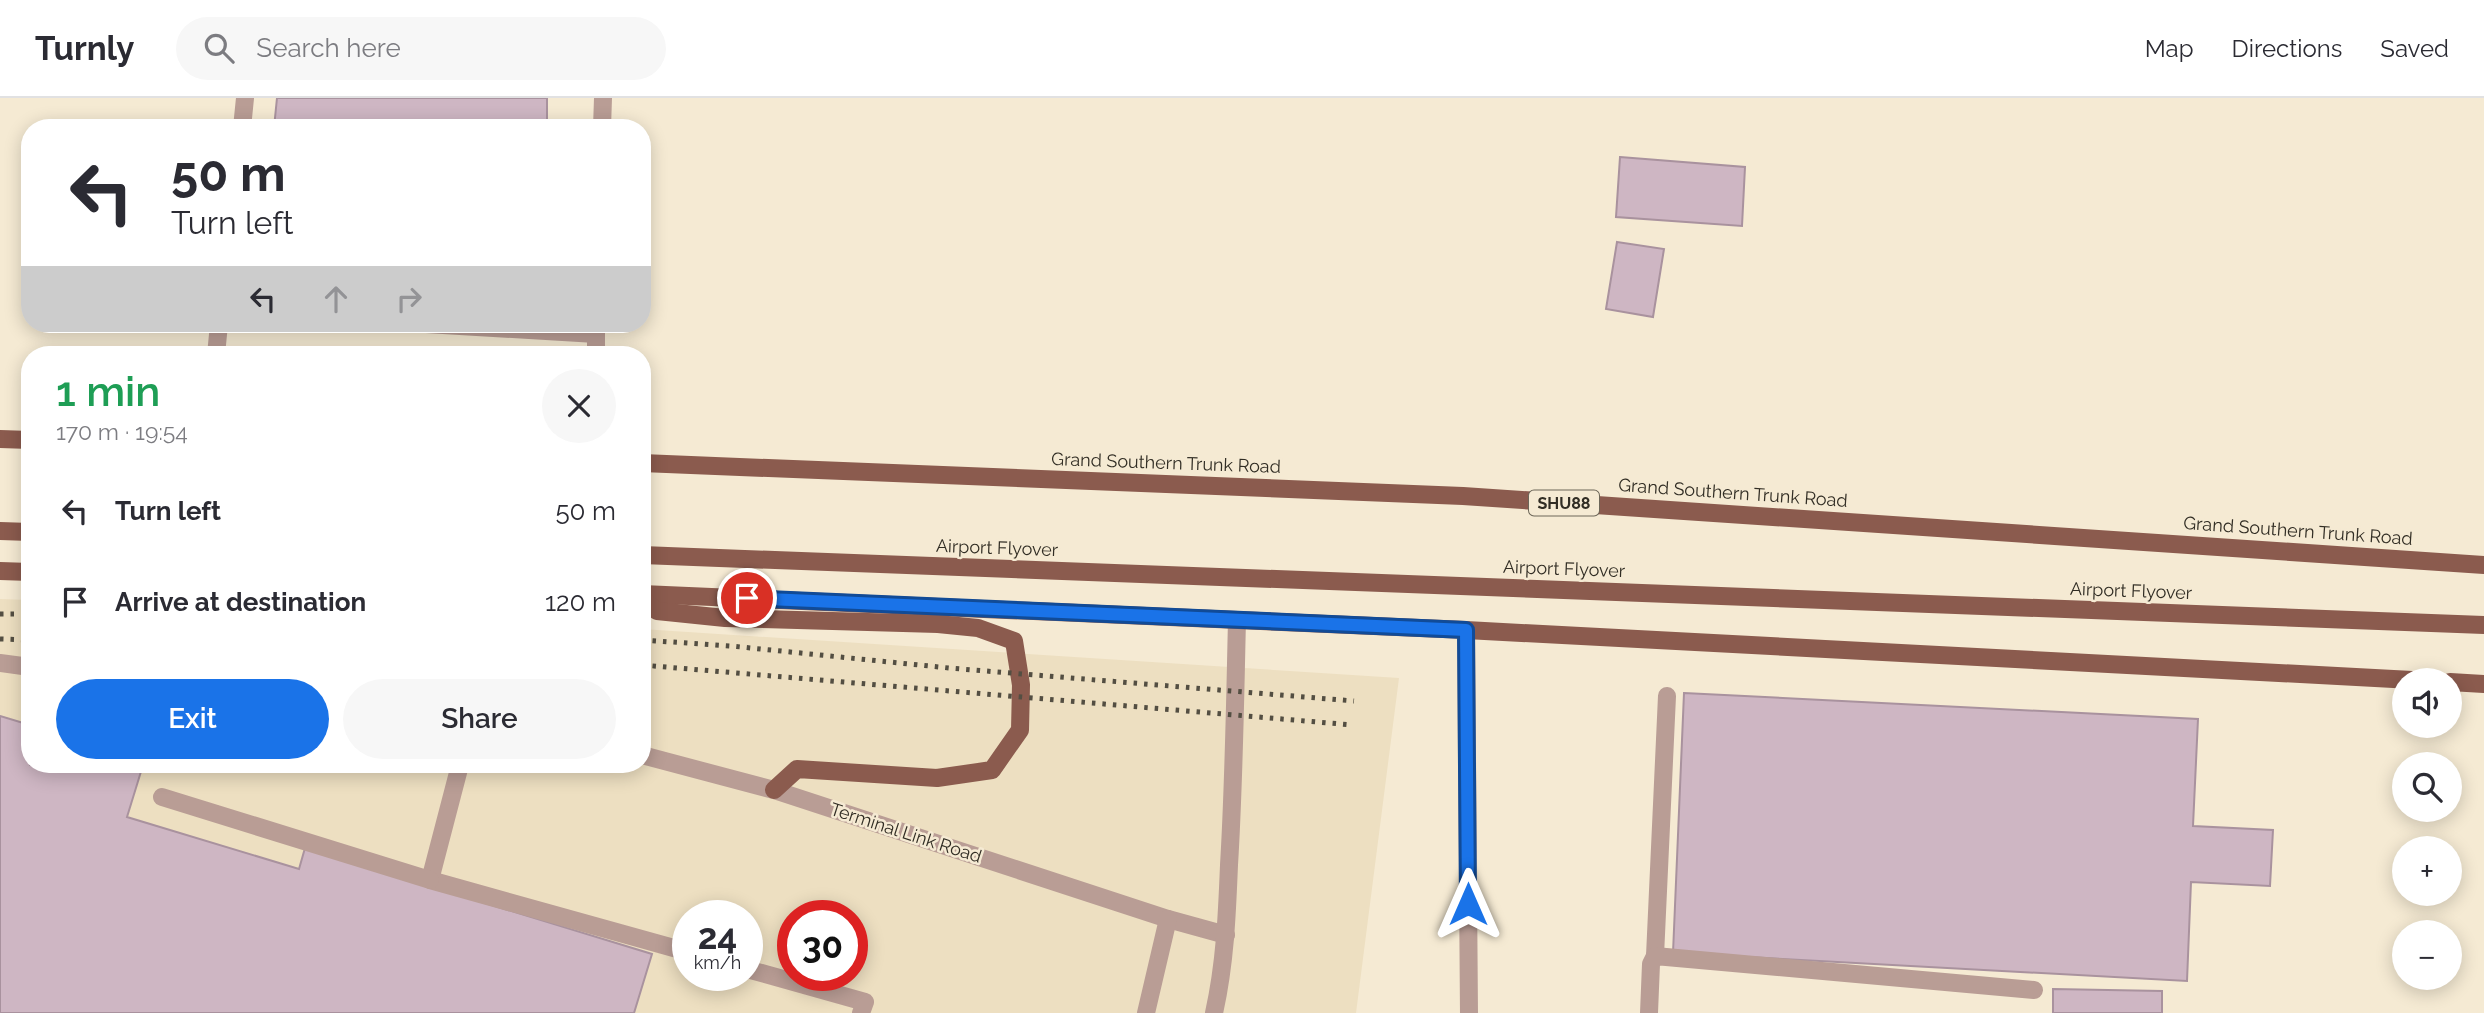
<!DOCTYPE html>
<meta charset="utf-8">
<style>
:root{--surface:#fff;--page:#f7f7f7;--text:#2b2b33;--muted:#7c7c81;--line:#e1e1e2;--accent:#1a73e8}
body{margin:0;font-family:Raleway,sans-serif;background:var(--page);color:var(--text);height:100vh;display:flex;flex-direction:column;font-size:26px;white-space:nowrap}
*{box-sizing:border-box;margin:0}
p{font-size:23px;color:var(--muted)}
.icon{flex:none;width:38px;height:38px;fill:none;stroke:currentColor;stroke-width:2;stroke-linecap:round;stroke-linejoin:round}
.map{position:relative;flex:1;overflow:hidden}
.details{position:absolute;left:21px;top:248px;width:630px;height:427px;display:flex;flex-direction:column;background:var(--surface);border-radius:28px;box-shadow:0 4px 18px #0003}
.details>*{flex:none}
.banner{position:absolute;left:21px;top:21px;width:630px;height:214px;border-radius:28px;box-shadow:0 4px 18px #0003;background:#fff;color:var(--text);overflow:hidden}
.buttons{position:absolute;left:2392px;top:570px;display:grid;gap:14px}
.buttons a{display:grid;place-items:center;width:70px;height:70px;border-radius:50%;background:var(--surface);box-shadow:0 4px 18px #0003;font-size:35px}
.speed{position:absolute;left:672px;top:802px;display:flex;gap:14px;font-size:35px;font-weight:700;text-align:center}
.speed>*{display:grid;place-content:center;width:91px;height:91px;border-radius:50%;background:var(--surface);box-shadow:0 4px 18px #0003;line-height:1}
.speed small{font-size:18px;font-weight:400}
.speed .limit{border:10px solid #d22;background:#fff;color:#111}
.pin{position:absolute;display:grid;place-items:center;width:60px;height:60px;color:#fff;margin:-30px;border:4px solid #fff;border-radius:50%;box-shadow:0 2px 7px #0007}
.me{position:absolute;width:77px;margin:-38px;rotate:0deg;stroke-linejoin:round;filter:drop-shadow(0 0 5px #0008)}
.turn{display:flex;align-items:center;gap:24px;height:147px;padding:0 35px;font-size:32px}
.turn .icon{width:91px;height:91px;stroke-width:2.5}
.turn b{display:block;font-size:49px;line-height:60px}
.lanes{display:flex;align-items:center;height:66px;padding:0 35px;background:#0003;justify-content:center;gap:35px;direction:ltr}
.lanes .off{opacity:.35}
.round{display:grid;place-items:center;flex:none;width:74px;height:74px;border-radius:37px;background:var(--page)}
.headline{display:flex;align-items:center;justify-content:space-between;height:119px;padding:0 35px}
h1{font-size:42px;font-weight:600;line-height:52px;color:#1e9e55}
.primary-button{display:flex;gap:14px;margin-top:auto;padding:14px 35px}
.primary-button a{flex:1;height:80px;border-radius:42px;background:var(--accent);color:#fff;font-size:28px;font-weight:600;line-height:80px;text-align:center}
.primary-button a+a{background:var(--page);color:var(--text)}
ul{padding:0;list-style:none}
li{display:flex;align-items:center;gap:21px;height:91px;padding:0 35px}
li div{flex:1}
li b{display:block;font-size:26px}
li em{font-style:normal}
header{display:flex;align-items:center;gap:42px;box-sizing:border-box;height:98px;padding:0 35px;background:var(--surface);border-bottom:2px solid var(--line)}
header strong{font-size:33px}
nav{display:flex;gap:38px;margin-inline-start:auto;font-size:24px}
.search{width:490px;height:63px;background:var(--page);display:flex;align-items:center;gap:18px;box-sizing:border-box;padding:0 24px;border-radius:38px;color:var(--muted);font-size:26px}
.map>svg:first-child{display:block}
.built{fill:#eddfc1;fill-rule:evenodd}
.building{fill:#ceb6c3;stroke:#a9929e;stroke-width:2}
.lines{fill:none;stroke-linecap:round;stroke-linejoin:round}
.service{stroke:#b99d95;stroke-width:18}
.minor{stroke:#b99d95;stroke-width:18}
.tertiary{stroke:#b99d95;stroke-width:18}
.primary{stroke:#8b5b4e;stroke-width:18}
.rail{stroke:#534e42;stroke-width:5;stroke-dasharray:3.5 7;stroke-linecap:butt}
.route-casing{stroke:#114b97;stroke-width:18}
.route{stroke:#1a73e8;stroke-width:12}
.labels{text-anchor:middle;stroke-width:5;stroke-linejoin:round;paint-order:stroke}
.shield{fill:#f5ead3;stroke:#6c6658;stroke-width:2}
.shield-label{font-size:16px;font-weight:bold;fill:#312d24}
.street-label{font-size:18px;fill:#312d24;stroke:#f5ead3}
</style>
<header>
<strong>Turnly</strong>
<div class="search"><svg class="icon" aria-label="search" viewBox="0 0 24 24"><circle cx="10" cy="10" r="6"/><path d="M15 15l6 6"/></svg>Search here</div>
<nav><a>Map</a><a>Directions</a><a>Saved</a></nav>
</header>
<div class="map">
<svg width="2484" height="915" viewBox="0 0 2484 915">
<rect width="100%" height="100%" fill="#f5ead3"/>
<path class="built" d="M0 501 30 502V667H642V531L1399 580 1356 915H0ZM688 817H747V877H688ZM793 817H852V877H793Z"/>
<g class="building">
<path d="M277 0H547V30H274Z"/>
<path d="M1620 59 1745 69 1742 128 1616 119Z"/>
<path d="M1617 144 1664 151 1653 219 1606 211Z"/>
<path d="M1684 595 2198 621 2193 728 2273 732 2270 788 2191 784 2187 883 1673 855Z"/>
<path d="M0 618 30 627V667H143L127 719 299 771 305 750 652 856 634 915H0Z"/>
<path d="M2053 891 2162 893V915H2053Z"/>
</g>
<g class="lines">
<g class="service">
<path d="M242 30 245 0"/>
<path d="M602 30 603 0"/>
<path d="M426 226 596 236"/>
<path d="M216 257 219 226"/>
<path d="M596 257V226"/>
<path d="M460 667 430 782 688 854"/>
<path d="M162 699 430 782"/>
<path d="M1655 858 1667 598"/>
<path d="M747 871 865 904 861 915"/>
<path d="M1649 915 1651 866 1655 858 2034 892"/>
</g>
<path class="minor" d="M1466 532 1469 915"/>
<g class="tertiary">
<path d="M0 565 30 569"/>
<path d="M642 657 774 692 1168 821 1226 837"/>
<path d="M1146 915 1168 821"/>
<path d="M1214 915C1225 866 1227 817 1229 767 1234 685 1235 604 1237 522"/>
</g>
<g class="primary">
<path d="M0 341 30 342"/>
<path d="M642 365 1463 398 2484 467"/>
<path d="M0 433 30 434"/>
<path d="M642 457 2484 527"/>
<path d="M0 473 30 474"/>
<path d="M642 496 1466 532 2431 583"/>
<path d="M642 501 657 513 725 520 938 526 978 530 1014 543 1021 587 1020 632 992 672 937 680 797 671 774 692"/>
<path d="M2450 584 2484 586"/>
</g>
<g class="rail">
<path d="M0 516H30"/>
<path d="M0 541 30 542"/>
<path d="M642 542 731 548 949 570 1354 603"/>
<path d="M642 567 1353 627"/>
</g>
</g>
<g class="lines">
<defs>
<path id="route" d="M747 500 1466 532 1468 806"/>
</defs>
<use href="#route" class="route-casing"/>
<use href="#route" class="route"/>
</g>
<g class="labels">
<rect class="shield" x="1529" y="392.5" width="70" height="25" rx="5"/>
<g class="shield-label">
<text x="1564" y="411">SHU88</text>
</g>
<g class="street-label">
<text transform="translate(1166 365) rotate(2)" y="6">Grand Southern Trunk Road</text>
<text transform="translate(1733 395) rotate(4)" y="6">Grand Southern Trunk Road</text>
<text transform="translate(2298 433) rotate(4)" y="6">Grand Southern Trunk Road</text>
<text transform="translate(997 450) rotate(2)" y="6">Airport Flyover</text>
<text transform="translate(1564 471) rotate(2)" y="6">Airport Flyover</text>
<text transform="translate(2131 493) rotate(2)" y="6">Airport Flyover</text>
<text transform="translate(906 735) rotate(18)" y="6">Terminal Link Road</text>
</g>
</g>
</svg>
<div class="buttons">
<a><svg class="icon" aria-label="sound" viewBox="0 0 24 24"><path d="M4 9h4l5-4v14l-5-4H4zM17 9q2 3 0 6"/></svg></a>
<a><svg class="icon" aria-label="search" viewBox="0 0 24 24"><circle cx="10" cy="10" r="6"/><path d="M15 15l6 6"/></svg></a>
<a>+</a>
<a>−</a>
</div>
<div class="speed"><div>24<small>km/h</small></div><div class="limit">30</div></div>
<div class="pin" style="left:747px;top:500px;background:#d93025"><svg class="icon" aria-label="arrive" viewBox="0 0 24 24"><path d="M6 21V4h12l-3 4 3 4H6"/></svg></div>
<svg class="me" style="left:1468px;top:806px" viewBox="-20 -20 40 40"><path d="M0-17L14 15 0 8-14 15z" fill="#1a73e8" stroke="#fff" stroke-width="4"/></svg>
<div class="banner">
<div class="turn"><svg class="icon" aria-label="left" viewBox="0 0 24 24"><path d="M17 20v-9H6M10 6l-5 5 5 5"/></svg><div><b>50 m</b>Turn left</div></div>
<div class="lanes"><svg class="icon" aria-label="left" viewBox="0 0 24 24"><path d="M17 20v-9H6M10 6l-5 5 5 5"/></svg><svg class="icon off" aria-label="ahead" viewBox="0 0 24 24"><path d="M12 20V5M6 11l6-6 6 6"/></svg><svg class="icon off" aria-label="right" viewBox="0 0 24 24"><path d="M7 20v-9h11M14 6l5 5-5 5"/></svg></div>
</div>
<section class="details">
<div class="headline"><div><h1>1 min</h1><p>170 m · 19:54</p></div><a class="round"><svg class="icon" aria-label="close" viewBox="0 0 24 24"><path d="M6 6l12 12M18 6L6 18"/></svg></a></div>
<ul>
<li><svg class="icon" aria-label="left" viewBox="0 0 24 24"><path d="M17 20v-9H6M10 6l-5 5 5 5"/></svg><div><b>Turn left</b></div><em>50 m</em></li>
<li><svg class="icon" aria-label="arrive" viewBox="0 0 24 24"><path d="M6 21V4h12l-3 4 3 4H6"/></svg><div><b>Arrive at destination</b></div><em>120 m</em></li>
</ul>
<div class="primary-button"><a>Exit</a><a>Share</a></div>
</section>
</div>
